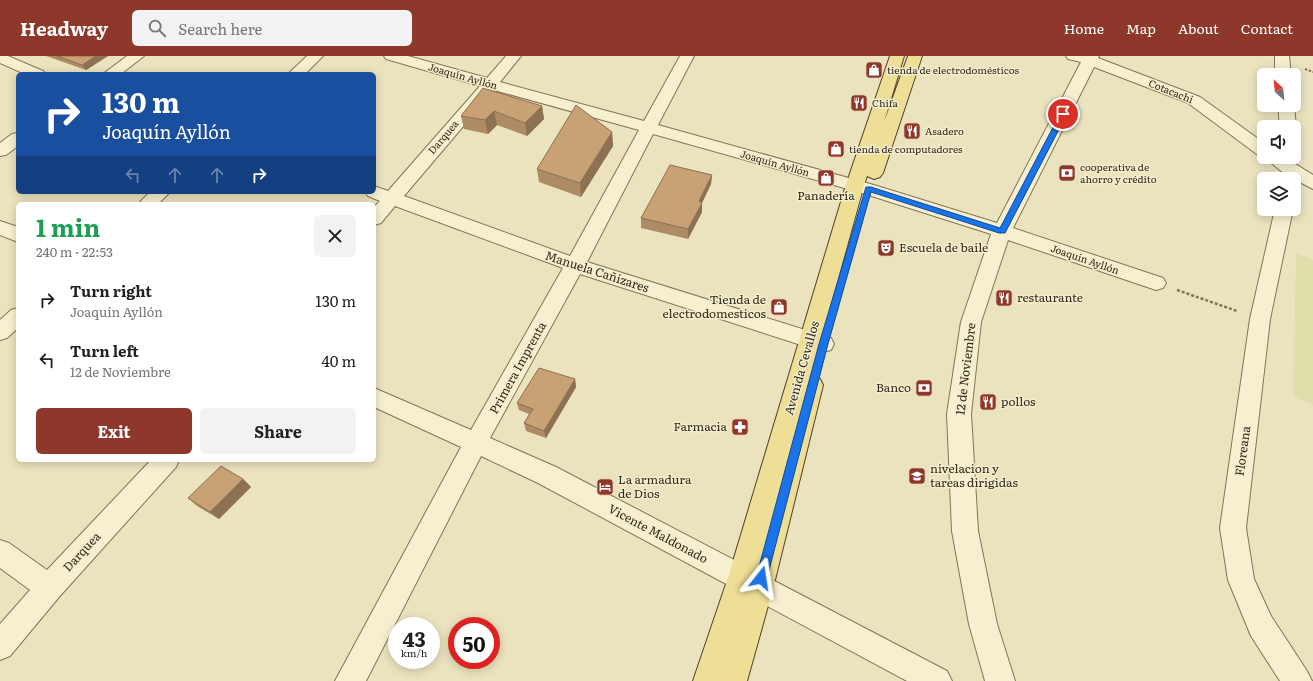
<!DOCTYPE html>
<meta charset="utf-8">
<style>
:root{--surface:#fff;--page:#f2f2f2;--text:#202124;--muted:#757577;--accent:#8e372b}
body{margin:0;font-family:Literata,serif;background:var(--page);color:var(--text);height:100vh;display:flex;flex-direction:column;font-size:15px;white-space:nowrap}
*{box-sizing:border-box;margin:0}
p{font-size:13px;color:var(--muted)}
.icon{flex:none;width:22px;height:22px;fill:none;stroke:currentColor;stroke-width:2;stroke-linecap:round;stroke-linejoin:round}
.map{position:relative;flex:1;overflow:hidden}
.sheet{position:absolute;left:16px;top:146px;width:360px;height:260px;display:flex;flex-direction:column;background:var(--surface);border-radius:6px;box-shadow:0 2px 10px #0003}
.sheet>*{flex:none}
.guide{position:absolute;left:16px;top:16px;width:360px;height:122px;border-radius:6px;box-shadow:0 2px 10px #0003;background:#1a4fa0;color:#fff;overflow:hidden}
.needle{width:26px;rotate:333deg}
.controls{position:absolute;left:1257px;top:12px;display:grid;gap:8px}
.controls a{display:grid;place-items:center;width:44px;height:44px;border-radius:6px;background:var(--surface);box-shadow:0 2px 10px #0003;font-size:20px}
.speed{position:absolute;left:388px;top:561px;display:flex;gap:8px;font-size:20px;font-weight:700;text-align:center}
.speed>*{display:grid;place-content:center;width:52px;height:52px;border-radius:50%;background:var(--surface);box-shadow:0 2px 10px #0003;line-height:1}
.speed small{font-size:10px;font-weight:400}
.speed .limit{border:6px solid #d22;background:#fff;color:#111}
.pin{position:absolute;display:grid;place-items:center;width:34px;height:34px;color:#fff;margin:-17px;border:2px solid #fff;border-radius:50%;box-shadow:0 1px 4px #0007}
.me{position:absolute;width:44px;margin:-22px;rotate:15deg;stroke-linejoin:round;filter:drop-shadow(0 0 3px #0008)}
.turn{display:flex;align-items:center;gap:14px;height:84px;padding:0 20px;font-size:18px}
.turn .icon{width:52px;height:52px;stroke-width:2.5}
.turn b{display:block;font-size:28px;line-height:34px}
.lanes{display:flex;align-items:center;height:38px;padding:0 20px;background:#0003;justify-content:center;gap:20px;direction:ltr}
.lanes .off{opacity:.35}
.round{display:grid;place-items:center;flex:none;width:42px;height:42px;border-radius:6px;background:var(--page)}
.headline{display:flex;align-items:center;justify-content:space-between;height:68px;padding:0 20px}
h1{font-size:24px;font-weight:700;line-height:30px;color:#1e9e55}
.action{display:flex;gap:8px;margin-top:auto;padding:8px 20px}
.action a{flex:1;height:46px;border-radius:6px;background:var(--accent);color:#fff;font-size:16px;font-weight:700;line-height:46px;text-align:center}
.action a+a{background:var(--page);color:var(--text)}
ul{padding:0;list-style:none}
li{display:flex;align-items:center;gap:12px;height:60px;padding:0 20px}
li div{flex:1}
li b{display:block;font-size:15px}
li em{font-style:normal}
header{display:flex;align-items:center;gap:24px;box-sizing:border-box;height:56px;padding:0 20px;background:var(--accent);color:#fff}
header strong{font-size:19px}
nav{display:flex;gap:22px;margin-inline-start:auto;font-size:14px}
.search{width:280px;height:36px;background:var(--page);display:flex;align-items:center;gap:10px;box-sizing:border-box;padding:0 14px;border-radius:6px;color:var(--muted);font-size:15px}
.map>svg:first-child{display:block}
.farmland{fill:#e0dfac}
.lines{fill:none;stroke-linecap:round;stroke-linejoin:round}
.minor-casing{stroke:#827458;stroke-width:2}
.major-casing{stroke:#50412c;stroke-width:2}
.path-far1{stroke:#827458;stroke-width:2;stroke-dasharray:2.5 1.5;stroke-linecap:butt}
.path{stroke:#827458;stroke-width:2.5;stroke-dasharray:3 2;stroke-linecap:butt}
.minor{fill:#f7f0d0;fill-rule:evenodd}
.major{fill:#eede96;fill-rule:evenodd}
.wall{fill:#ac8b65}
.shaded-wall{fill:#8c7152}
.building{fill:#c8a275;stroke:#8c7152}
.route{fill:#1a73e8;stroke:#114b97}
.labels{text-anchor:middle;stroke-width:3;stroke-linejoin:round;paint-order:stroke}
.far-poi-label{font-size:10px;fill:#322a1c;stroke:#f3edcd;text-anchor:start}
.far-street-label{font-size:10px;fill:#322a1c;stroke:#f3edcd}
.poi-label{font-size:12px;fill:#322a1c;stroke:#f3edcd;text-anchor:start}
.street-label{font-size:12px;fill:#322a1c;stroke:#f3edcd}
</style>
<header>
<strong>Headway</strong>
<div class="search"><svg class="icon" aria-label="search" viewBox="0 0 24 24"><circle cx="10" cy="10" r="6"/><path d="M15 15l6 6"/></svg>Search here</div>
<nav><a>Home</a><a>Map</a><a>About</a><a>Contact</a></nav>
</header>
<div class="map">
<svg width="1313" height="625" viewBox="0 0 1313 625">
<rect width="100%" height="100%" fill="#ebe3be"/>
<path class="farmland" d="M1296 197 1313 204V349L1293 340Z"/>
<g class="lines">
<defs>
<g id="minor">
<path d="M0 0H8L43 15 46 18H25L0 7Z"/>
<path d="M127 0H144L121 18H103Z"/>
<path d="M307 0H323L305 18H288Z"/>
<path d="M384 0H408L487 22 506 0H521L500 26 644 65 680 0H694L658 69 874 129 997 167 1081 6 1068 3 1066 0H1099L1098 2 1200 41 1264 87V100L1258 99 1188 47 1094 11 1013 172 1163 222 1166 227 1163 232 1156 234 1008 184 981 266 971 358 978 475 997 568 1015 625H985L969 568 952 475 947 358 961 266 991 178 862 137 653 78 587 206 831 282 834 288 831 294 823 296 580 218 490 382 556 411 947 615 952 625H907L538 427 481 400 366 625H335L461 391 374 351V332L471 374 563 212 395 150 381 167 374 169V151L380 145 368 140 365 136H374V130L388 135 480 30 386 3ZM494 34 639 74 570 200 404 140Z"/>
<path d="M1275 0H1289L1291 19H1275Z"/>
<path d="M1278 49H1294L1296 71 1294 74V71H1280Z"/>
<path d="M18 77V90L6 99 0 100V87L12 78Z"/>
<path d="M1264 101H1284L1313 119V133L1286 119Z"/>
<path d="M150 136H170L158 148H138Z"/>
<path d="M1275 153H1293L1270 263 1246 472 1254 523 1271 560 1307 615 1312 625H1280L1251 580 1228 524 1220 472 1250 263Z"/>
<path d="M0 165 18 171V186L0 179Z"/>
<path d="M18 252V272L7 282 0 284V264L11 254Z"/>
<path d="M151 404H179L176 411 59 541 10 600 0 604V568L30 534 0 512V484L9 487 47 514Z"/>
</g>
<path id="major" d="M890 0H904L884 66 908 0H922L883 117 880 121 874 123 867 120 864 129 811 320 820 323 823 329 773 532 747 625H693L728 522 846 129Z"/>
</defs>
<use href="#minor" class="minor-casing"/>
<use href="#major" class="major-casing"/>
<path class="path-far1" d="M1305 13 1313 16"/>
<path class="path" d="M1177 234 1237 255"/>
<use href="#minor" class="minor"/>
<use href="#major" class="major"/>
</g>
<g class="wall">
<path d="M46 0H108L86 14Z"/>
<path d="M483 32 542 50 544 63 527 80 497 69 488 78 464 73 461 60Z"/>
<path d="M612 76 613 90 581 141 539 126 537 113Z"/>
<path d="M712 119 711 128 702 147V156L688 183 641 172V162Z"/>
<path d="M575 323 576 331 546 382 526 375 524 367 529 358 519 354 517 347Z"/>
<path d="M243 423 251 431 219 463 197 450 188 442Z"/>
</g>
<g class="shaded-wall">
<path d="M96 0H108L86 14 82 9Z"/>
<path d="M542 50 544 63 527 80 525 67Z"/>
<path d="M494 55 497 69 488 78 485 64Z"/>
<path d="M612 76 613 90 581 141 580 127Z"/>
<path d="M712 119 711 128 698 155 699 145Z"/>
<path d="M702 147V156L688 183V173Z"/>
<path d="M575 323 576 331 546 382 544 375Z"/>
<path d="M243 423 251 431 219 463 210 456Z"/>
</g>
<g class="building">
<path d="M57 0H96L82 9Z"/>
<path d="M483 32 542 50 525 67 494 55 485 64 461 60Z"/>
<path d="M576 49 612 76 580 127 537 113Z"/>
<path d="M670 109 712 119 699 145 702 147 688 173 641 162Z"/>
<path d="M539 312 575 323 544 375 524 367 533 353 517 347Z"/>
<path d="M221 410 243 423 210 456 188 442Z"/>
</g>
<path class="route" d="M1063 55 1067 58 1005 177H999L871 136 828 288 767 522 765 526 761 527 757 526 756 522 819 288 866 131H871L1000 172 1060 58Z"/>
<defs>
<symbol id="shop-square" viewBox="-11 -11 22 22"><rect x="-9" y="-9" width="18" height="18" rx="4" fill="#8e372b" stroke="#f3edcd"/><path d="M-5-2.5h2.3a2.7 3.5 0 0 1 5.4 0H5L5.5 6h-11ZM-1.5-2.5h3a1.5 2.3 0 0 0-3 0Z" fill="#fff"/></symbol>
<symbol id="restaurant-square" viewBox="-11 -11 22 22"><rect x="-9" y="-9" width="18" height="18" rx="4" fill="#8e372b" stroke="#f3edcd"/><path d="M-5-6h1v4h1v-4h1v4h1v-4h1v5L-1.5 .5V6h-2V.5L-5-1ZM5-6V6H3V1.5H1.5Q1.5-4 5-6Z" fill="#fff"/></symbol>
<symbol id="bank-square" viewBox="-11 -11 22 22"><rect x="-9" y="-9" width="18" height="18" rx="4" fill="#8e372b" stroke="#f3edcd"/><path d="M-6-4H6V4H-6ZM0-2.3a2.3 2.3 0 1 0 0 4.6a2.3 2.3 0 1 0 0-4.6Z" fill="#fff"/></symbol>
<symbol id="theatre-square" viewBox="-11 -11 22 22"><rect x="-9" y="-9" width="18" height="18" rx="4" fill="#8e372b" stroke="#f3edcd"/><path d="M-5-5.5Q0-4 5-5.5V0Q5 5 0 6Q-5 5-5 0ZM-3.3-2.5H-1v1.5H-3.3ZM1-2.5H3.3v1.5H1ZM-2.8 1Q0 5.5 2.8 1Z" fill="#fff"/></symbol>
<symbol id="pharmacy-square" viewBox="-11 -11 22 22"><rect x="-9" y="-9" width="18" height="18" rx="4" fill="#8e372b" stroke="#f3edcd"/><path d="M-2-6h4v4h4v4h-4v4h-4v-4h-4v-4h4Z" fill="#fff"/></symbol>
<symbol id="school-square" viewBox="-11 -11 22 22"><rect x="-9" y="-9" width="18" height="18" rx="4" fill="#8e372b" stroke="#f3edcd"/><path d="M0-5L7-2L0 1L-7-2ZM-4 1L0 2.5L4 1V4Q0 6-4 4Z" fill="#fff"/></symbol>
<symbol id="hotel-square" viewBox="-11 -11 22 22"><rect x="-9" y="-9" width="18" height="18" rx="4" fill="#8e372b" stroke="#f3edcd"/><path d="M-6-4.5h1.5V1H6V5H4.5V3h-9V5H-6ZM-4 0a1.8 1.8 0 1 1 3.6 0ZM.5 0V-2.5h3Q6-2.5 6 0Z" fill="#fff"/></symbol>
</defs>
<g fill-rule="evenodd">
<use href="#shop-square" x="864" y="4" width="20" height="20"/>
<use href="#restaurant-square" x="849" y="37" width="20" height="20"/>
<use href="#restaurant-square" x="902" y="65" width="20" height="20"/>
<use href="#shop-square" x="826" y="83" width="20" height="20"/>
<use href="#bank-square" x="1057" y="107" width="20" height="20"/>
<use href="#shop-square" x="816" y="112" width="20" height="20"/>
<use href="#theatre-square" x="876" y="182" width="20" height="20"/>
<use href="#restaurant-square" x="994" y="232" width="20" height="20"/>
<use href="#shop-square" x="769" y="241" width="20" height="20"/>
<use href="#bank-square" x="914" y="322" width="20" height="20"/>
<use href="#restaurant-square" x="978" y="336" width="20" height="20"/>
<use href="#pharmacy-square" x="730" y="361" width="20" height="20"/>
<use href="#school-square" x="907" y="410" width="20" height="20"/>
<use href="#hotel-square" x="595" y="421" width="20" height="20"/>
</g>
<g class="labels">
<g class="far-poi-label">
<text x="887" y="18">tienda de electrodomésticos</text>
<text x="872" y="51">Chifa</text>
<text x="925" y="79">Asadero</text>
<text x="849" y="97">tienda de computadores</text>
<text x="1080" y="115">cooperativa de<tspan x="1080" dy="12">ahorro y crédito</tspan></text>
</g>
<g class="far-street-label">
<text transform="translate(463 20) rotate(16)" y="4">Joaquín Ayllón</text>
<text transform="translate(1171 35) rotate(22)" y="4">Cotacachi</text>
<text transform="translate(443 81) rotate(-50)" y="4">Darquea</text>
<text transform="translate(775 107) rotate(16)" y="4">Joaquín Ayllón</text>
<text transform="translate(1085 203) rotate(19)" y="4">Joaquín Ayllón</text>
</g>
<g class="poi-label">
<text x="826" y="144" text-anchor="middle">Panadería</text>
<text x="899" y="196">Escuela de baile</text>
<text x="1017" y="246">restaurante</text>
<text x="766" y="248" text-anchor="end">Tienda de<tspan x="766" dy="14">electrodomesticos</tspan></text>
<text x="911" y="336" text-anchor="end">Banco</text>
<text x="1001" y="350">pollos</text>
<text x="727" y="375" text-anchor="end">Farmacia</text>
<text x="930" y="417">nivelacion y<tspan x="930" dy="14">tareas dirigidas</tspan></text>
<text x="618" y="428">La armadura<tspan x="618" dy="14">de Dios</tspan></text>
</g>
<g class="street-label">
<text transform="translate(597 216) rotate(18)" y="4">Manuela Cañizares</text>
<text transform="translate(518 312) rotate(-61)" y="4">Primera Imprenta</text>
<text transform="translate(802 312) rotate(-74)" y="4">Avenida Cevallos</text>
<text transform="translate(966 313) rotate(-83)" y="4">12 de Noviembre</text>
<text transform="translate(1243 395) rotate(-82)" y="4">Floreana</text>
<text transform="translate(658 478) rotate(28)" y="4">Vicente Maldonado</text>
<text transform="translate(82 496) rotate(-47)" y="4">Darquea</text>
</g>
</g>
</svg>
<div class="controls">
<a><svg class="needle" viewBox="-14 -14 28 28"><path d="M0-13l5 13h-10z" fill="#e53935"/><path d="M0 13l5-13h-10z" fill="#757577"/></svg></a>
<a><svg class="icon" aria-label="sound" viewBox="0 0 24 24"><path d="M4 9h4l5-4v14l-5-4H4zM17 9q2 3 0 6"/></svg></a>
<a><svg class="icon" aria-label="layers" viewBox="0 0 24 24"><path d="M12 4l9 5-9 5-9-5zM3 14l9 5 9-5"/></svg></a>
</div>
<div class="speed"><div>43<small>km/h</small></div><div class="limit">50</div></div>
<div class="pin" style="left:1063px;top:58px;background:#d93025"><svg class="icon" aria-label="arrive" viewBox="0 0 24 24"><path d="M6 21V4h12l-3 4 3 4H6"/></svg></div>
<svg class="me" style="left:761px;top:522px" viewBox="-20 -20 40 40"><path d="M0-17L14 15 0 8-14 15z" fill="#1a73e8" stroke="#fff" stroke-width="4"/></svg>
<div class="guide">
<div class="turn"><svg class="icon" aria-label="right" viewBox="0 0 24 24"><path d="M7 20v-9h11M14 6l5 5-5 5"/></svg><div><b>130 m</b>Joaquín Ayllón</div></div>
<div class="lanes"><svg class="icon off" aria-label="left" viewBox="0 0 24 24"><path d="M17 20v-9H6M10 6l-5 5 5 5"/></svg><svg class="icon off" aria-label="ahead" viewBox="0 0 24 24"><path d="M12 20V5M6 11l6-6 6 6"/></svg><svg class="icon off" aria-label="ahead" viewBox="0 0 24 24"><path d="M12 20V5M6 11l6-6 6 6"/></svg><svg class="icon" aria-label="right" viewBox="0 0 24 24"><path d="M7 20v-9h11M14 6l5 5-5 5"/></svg></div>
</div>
<section class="sheet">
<div class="headline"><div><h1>1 min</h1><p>240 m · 22:53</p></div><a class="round"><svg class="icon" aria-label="close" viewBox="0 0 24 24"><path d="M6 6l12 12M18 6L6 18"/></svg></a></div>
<ul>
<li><svg class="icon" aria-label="right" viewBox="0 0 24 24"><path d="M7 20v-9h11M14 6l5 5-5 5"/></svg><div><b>Turn right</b><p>Joaquín Ayllón</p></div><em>130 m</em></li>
<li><svg class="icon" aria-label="left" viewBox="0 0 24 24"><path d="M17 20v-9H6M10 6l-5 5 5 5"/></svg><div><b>Turn left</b><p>12 de Noviembre</p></div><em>40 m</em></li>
</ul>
<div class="action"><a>Exit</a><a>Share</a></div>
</section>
</div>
